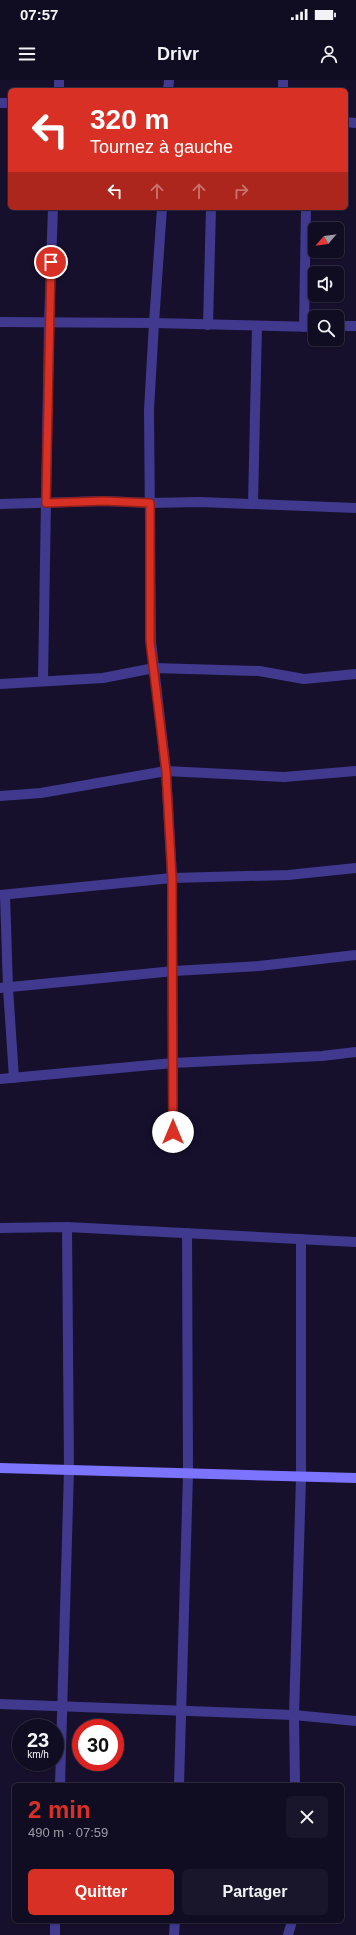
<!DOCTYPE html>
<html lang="fr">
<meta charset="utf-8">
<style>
:root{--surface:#100c22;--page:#19152a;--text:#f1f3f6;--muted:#9c9ba5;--line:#302c40;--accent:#d93025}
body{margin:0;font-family:Arial,sans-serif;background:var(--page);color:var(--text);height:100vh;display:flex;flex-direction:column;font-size:15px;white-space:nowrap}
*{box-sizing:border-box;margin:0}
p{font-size:13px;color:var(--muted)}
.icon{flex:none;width:22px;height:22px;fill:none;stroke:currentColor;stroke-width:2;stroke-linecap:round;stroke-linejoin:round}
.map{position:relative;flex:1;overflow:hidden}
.drawer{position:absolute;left:12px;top:1703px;width:332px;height:140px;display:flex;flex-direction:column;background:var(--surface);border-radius:6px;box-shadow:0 1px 3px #0004,0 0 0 1px var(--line)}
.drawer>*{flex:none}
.hud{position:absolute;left:8px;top:8px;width:340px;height:122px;border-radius:6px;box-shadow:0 1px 3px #0004,0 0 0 1px var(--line);background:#d93025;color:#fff;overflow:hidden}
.needle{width:26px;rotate:242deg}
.buttons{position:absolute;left:308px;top:142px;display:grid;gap:8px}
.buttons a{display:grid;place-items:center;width:36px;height:36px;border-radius:6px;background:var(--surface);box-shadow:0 1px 3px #0004,0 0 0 1px var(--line);font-size:20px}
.speed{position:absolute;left:12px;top:1639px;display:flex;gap:8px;font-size:20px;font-weight:700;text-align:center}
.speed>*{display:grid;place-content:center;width:52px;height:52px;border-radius:50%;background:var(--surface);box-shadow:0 1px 3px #0004,0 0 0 1px var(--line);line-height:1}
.speed small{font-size:10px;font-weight:400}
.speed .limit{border:6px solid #d22;background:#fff;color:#111}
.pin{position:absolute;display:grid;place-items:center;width:34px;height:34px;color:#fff;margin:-17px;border:2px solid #fff;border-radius:50%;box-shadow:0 1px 4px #0007}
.me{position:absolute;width:44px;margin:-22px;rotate:0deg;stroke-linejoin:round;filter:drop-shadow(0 0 3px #0008)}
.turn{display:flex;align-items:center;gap:14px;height:84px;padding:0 16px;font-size:18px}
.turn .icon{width:52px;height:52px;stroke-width:2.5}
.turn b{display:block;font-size:28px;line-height:34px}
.lanes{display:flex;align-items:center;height:38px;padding:0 16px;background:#0003;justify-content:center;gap:20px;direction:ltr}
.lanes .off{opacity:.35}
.round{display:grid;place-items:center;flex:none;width:42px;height:42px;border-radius:6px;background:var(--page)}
.overview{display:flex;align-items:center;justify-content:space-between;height:68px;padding:0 16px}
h1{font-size:24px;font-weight:800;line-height:30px;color:var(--accent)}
.primary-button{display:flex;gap:8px;margin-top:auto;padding:8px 16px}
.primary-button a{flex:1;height:46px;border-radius:6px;background:var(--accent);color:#fff;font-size:16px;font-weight:800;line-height:46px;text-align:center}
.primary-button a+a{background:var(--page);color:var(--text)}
.status{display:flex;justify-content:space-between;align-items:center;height:28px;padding:0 20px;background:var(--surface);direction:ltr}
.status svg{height:11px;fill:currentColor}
header{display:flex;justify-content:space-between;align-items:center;height:52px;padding:0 16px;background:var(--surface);font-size:18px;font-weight:800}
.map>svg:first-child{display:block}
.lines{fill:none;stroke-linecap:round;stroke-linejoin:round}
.street{stroke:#40398e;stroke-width:10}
.secondary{stroke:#7c73ff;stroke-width:10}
.route-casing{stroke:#8d1f18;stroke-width:10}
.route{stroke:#d93025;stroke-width:7}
</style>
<div class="status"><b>07:57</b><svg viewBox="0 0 49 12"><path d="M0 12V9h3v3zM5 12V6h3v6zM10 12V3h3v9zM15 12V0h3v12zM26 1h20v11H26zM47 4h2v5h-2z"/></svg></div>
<header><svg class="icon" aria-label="menu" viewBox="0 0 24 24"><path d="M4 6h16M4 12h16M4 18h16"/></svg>Drivr<svg class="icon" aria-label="person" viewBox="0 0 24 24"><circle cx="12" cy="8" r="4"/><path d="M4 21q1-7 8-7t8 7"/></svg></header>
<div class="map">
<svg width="356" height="1855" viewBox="0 0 356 1855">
<rect width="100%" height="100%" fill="#16102d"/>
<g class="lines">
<g class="street">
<path d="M283 0V10"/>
<path d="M59 10V0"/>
<path d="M168 10 169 0"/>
<path d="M0 23H10"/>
<path d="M346 42 356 43"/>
<path d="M162 128 154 243 149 330 151 561 166 691 172 798 173 1052"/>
<path d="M0 242 154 243 315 247"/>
<path d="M208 245 211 128"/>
<path d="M337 246H356"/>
<path d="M304 247 306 128"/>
<path d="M0 424 104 421 150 423 200 422 356 428"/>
<path d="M253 424 257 246"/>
<path d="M43 601 49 242 53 128"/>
<path d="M0 604 103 598 154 588 259 591 304 599 356 594"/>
<path d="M0 716 41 713 166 691 284 697 356 691"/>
<path d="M0 815 172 798 288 795 356 788"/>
<path d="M5 815 8 908 14 998"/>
<path d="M0 908 174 891 259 886 356 875"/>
<path d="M0 999 173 983 322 976 356 972"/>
<path d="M0 1148 67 1147 356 1162"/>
<path d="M0 1624 294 1635 356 1641"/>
<path d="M60 1705 69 1389 67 1147"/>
<path d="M179 1705 188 1394 187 1153"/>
<path d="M295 1705 294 1635 301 1397V1159"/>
<path d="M55 1855V1841"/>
<path d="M174 1855 175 1841"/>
<path d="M288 1855 292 1841"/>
</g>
<path class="secondary" d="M0 1388 356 1398"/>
</g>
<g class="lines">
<defs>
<path id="route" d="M51 182 46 423 104 421 150 423V561L166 691 172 798 173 1052"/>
</defs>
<use href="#route" class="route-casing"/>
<use href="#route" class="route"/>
</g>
</svg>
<div class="buttons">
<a><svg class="needle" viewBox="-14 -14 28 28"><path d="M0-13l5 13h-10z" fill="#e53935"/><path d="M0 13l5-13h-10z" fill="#9c9ba5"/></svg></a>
<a><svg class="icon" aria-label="sound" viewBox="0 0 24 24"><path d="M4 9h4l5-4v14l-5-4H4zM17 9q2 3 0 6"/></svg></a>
<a><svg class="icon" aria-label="search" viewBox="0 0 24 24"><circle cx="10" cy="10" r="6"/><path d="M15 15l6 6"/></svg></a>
</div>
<div class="speed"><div>23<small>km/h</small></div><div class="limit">30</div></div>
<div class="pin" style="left:51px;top:182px;background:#d93025"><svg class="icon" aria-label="arrive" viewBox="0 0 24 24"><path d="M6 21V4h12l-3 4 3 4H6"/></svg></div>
<svg class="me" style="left:173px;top:1052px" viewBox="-20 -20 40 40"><circle r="19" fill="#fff"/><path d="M0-13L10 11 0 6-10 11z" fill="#d93025"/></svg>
<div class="hud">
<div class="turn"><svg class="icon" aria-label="left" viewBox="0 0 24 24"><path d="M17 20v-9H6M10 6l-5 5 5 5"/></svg><div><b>320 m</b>Tournez à gauche</div></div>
<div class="lanes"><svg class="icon" aria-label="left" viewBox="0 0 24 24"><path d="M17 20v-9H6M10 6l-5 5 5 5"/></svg><svg class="icon off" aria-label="ahead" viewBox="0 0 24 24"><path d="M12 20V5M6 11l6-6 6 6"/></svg><svg class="icon off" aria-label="ahead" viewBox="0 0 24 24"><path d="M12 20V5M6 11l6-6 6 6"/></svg><svg class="icon off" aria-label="right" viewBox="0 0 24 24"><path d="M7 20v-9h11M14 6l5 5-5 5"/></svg></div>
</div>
<section class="drawer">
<div class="overview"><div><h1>2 min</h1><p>490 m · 07:59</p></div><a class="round"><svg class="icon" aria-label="close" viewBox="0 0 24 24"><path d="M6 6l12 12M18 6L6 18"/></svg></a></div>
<div class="primary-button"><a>Quitter</a><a>Partager</a></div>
</section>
</div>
